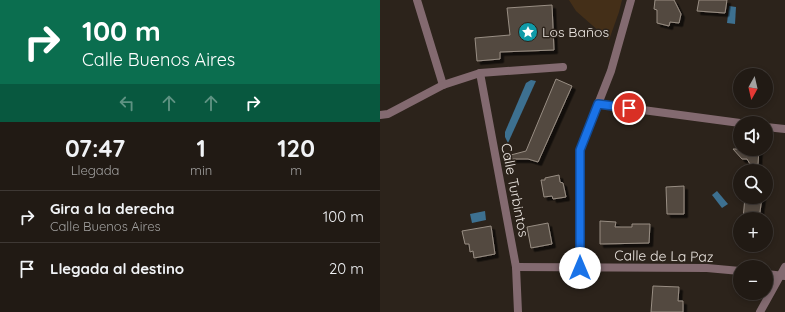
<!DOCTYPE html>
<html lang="es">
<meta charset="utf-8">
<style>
:root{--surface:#211a14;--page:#29231d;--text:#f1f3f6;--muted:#a2a1a0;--line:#3e3834}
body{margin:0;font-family:Quicksand,sans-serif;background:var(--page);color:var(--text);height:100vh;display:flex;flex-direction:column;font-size:15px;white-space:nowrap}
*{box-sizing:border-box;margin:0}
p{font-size:13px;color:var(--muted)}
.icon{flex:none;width:22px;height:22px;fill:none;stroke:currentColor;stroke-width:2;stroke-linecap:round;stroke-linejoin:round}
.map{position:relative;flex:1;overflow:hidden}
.sheet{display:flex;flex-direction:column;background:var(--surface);width:380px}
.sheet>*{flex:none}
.top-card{background:#0b6e4f;color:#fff;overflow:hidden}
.needle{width:26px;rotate:188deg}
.controls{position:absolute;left:353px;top:68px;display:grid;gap:8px}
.controls a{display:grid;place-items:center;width:40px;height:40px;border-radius:50%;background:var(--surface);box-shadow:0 2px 6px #0003,0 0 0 1px var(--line);font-size:20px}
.pin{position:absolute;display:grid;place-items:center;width:34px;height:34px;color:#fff;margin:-17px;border:2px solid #fff;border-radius:50%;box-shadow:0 1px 4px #0007}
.me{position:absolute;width:44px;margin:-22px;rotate:0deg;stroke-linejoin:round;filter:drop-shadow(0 0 3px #0008)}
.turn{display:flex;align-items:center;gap:14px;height:84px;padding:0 16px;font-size:18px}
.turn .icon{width:52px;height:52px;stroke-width:2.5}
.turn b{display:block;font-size:28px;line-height:34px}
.lanes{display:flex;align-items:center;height:38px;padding:0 16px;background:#0003;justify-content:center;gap:20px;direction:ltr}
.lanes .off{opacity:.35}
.eta{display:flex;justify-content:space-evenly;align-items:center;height:68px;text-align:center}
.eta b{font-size:24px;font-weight:700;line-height:28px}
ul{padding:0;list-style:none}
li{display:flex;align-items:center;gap:12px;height:52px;padding:0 16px;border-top:1px solid var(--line)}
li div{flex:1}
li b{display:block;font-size:15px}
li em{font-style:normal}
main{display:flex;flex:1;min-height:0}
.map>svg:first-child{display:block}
.green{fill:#442f18}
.water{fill:#3d7090}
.building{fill:#52493f;stroke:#998e84;filter:url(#shadow)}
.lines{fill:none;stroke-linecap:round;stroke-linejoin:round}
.street{stroke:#836a70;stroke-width:8}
.route-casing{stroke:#114b97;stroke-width:10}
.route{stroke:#1a73e8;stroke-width:7}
.labels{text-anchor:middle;stroke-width:3;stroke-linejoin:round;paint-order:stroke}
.poi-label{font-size:14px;fill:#ece6e1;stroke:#2c231b;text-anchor:start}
.street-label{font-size:14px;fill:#ece6e1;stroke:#2c231b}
</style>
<main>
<section class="sheet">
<div class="top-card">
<div class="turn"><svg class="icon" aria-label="right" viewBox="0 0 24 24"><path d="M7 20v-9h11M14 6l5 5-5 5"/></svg><div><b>100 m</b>Calle Buenos Aires</div></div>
<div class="lanes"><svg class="icon off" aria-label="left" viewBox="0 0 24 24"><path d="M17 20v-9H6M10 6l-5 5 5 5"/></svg><svg class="icon off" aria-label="ahead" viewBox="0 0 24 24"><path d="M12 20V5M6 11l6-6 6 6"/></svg><svg class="icon off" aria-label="ahead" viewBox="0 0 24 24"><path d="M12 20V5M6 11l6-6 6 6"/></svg><svg class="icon" aria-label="right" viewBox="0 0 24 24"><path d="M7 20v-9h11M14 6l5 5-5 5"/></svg></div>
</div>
<div class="eta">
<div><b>07:47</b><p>Llegada</p></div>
<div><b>1</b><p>min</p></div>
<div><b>120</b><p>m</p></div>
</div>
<ul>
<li><svg class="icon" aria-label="right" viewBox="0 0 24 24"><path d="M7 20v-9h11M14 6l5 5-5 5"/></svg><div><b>Gira a la derecha</b><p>Calle Buenos Aires</p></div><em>100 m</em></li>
<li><svg class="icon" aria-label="arrive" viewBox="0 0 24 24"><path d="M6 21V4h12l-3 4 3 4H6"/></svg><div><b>Llegada al destino</b></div><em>20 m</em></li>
</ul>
</section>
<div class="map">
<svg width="405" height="312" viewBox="0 0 405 312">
<defs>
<filter id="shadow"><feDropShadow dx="3.5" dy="3.5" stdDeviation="0" flood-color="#0009"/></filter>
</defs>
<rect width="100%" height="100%" fill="#2c231b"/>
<path class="green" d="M189 0H242L239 12 229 40 196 11Z"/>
<g class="water">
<path d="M349 6 356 7 355 24 347 23Z"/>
<path d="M151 80 156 81 128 143 125 137V132L146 83Z"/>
<path d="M337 191 348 204 342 208 332 195Z"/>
<path d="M105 211 106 220 92 223 90 214Z"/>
</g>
<g class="building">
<path d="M275 0H294L301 14 299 23 290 22 289 26 277 23V10L274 9Z"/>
<path d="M319 0H347L345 13 317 11Z"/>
<path d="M172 5 174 50 120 52V59L97 61 95 38 130 35 127 8Z"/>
<path d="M176 79 192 86 158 162 148 159H128L127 156 146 151Z"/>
<path d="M353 149H379L378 164H370L367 159H362Z"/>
<path d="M179 175 180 182 183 183 186 197 173 199 172 196 164 197 161 180H165V178Z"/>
<path d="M304 186V214H287L286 187Z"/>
<path d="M365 197H382L379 219H363Z"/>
<path d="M220 221 236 222 235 227H252V224H270L269 243 220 244Z"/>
<path d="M168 223 172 244 151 248 147 227Z"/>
<path d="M111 226 115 254 94 258 93 251 90 252 89 244H85L82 231Z"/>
<path d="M273 286 299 287 298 301H303V312H271Z"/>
</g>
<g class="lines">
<g class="street">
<path d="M37 0 63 85"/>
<path d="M100 73 136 267 138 312"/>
<path d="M218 104 360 123"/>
<path d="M0 115 8 114 63 85 100 73 183 67"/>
<path d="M386 127 405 129"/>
<path d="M136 267 327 268 360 271"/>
<path d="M200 268V150L231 71 251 0"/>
<path d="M386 274 405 276"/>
<path d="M380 312 405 267"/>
</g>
</g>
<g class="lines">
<defs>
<path id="route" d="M200 268V150L218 104 249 108"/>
</defs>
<use href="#route" class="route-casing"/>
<use href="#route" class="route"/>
</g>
<defs>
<symbol id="sight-disc" viewBox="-11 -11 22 22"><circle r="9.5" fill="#0f9aa8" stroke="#2c231b"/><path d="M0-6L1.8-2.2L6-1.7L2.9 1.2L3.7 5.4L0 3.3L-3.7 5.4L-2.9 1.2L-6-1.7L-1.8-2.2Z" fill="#fff"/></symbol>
</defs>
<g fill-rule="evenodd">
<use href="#sight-disc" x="137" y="21" width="22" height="22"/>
</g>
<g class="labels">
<g class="poi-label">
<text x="162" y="37">Los Baños</text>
</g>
<g class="street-label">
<text transform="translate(135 190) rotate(79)" y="5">Calle Turbintos</text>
<text transform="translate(284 256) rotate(1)" y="5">Calle de La Paz</text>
</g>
</g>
</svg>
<div class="controls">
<a><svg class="needle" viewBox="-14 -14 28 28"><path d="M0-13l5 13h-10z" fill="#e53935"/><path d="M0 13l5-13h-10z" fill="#a2a1a0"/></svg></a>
<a><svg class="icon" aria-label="sound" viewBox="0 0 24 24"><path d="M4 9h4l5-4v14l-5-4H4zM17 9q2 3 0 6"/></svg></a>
<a><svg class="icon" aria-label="search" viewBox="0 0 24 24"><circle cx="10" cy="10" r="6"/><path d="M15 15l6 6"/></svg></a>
<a>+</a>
<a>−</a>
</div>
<div class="pin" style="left:249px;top:108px;background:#d93025"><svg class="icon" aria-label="arrive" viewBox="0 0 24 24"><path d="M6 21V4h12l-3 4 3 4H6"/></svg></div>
<svg class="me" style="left:200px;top:268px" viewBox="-20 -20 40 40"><circle r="19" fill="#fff"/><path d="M0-13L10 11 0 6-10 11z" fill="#1a73e8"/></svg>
</div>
</main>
